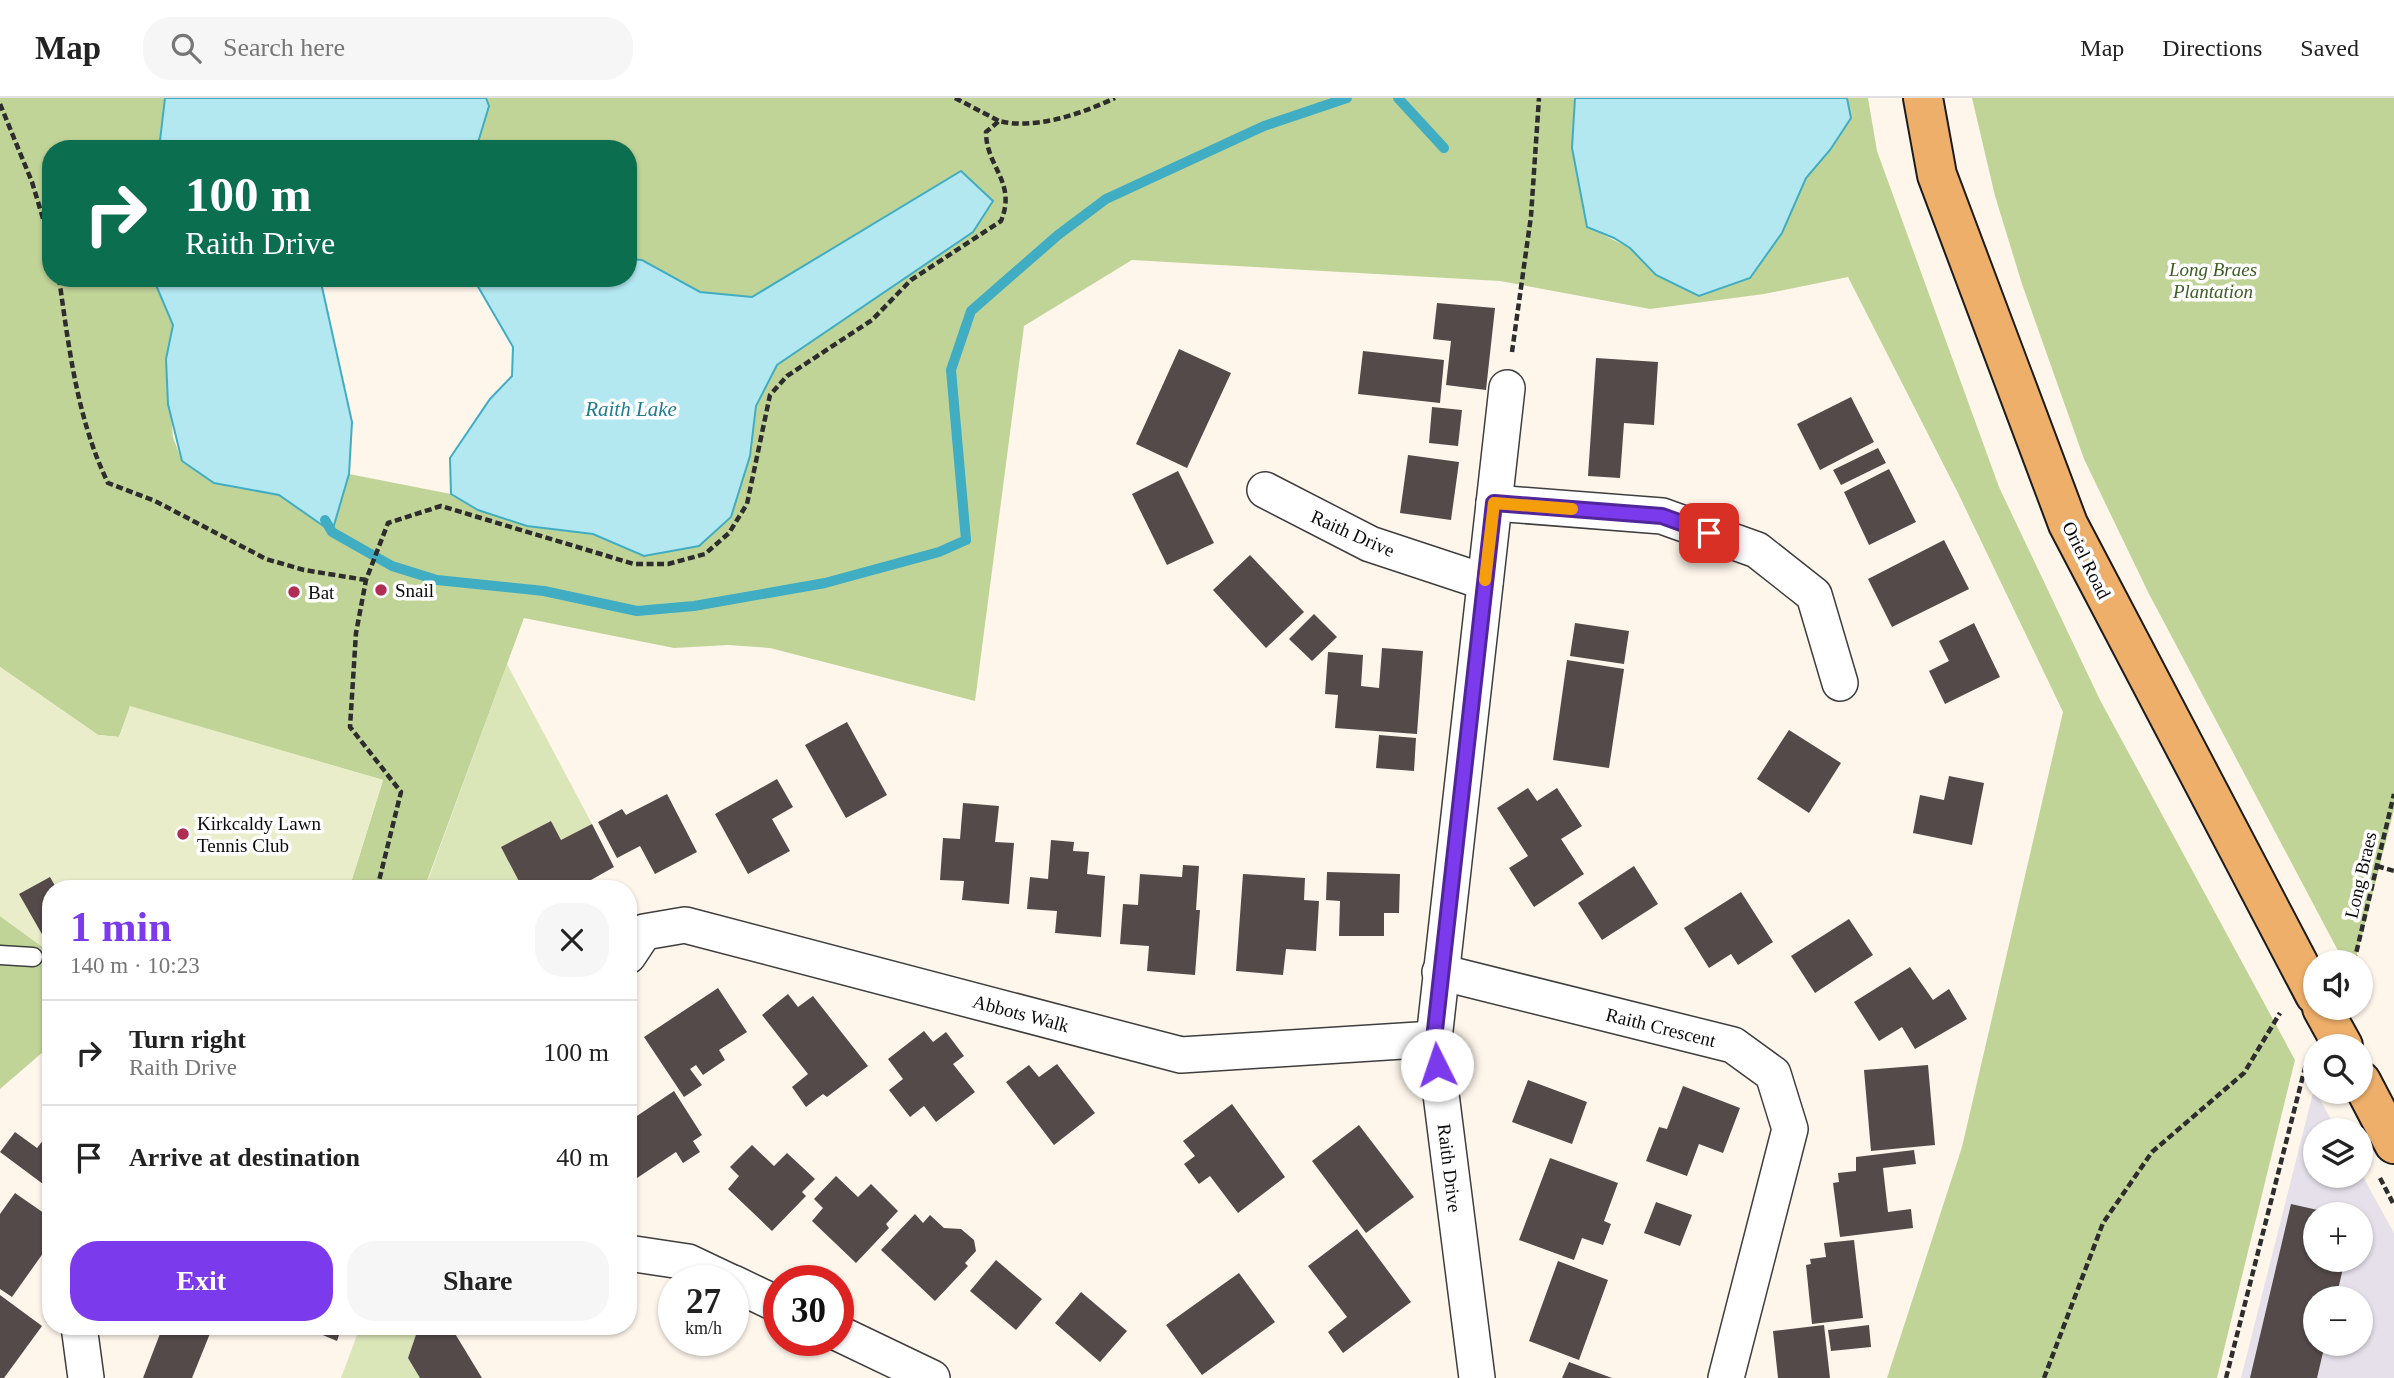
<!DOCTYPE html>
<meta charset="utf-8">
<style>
:root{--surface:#fff;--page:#f6f6f6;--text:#222;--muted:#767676;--line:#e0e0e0;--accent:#7c3aed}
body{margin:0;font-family:Georgia,serif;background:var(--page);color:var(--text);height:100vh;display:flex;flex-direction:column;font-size:26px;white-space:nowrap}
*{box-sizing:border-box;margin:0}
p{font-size:23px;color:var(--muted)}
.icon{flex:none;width:38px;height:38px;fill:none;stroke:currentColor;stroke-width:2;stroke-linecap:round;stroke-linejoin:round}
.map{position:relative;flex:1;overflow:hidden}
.details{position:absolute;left:42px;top:782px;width:595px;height:455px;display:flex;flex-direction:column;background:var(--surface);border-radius:28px;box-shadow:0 2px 5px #0004}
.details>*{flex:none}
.top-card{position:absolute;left:42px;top:42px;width:595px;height:147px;border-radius:28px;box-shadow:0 2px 5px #0004;background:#0b6e4f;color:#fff;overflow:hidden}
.fabs{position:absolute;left:2303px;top:852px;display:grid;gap:14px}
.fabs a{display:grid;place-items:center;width:70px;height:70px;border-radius:50%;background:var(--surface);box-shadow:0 2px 5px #0004;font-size:35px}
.speed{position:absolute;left:658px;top:1167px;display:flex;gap:14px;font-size:35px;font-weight:700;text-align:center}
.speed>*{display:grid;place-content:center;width:91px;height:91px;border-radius:50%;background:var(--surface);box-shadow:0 2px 5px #0004;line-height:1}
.speed small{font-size:18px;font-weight:400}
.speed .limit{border:10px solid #d22;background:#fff;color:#111}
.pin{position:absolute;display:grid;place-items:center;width:60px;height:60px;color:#fff;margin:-30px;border-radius:14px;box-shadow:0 4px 10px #0006}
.me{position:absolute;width:77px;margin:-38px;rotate:356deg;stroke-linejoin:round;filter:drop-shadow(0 0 5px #0008)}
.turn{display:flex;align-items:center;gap:24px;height:147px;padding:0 28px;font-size:32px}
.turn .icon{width:91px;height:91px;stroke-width:2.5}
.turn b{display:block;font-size:49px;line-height:60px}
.round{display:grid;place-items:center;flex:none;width:74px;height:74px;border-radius:28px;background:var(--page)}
.headline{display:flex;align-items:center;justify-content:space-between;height:119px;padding:0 28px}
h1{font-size:42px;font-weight:700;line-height:52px;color:var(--accent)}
.button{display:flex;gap:14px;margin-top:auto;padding:14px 28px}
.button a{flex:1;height:80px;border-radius:28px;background:var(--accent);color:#fff;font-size:28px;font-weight:700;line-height:80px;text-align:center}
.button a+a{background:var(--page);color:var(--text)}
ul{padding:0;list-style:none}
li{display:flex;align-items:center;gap:21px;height:105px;padding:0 28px;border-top:2px solid var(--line)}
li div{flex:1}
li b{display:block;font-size:26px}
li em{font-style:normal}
header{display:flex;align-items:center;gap:42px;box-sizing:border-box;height:98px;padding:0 35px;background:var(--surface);border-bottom:2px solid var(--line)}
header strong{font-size:33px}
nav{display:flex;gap:38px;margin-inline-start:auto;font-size:24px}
.search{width:490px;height:63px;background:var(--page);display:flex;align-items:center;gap:18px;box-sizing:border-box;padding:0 24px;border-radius:28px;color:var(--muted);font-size:26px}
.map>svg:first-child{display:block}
.industrial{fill:#e6e0ea;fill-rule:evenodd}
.green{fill:#dae5b8}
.forest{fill:#c1d498}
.pitch{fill:#e9edc9}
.water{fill:#b3e8f1;stroke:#40adc3;stroke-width:2}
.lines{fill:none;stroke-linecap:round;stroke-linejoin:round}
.stream{stroke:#40adc3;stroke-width:10}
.building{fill:#534a49}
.lane-casing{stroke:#3e3e3e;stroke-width:21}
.street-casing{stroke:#3e3e3e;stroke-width:38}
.primary-casing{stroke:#1c1c1c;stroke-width:42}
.path{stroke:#2d2d2d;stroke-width:4.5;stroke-dasharray:7 3.5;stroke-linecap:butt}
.lane{stroke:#fff;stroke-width:18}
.street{stroke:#fff;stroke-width:35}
.primary{stroke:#eeaf6a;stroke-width:38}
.route-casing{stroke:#51269a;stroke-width:18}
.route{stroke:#7c3aed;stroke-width:12}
.slow{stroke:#f59e0b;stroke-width:12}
.poi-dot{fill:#b02e53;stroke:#fff;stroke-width:2.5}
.labels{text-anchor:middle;stroke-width:7;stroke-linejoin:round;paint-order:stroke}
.park-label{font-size:19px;font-style:italic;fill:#3c5d21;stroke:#fff}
.street-label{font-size:19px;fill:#0b0b0b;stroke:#fff}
.poi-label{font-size:19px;fill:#0b0b0b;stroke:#fff;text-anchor:start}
.water-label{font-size:21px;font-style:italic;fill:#1f7b93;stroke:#fff}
</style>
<header>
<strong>Map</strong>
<div class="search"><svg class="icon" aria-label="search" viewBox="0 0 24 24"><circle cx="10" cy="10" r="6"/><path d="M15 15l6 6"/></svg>Search here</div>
<nav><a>Map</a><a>Directions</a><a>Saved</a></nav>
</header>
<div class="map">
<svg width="2394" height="1280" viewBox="0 0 2394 1280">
<rect width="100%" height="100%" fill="#fef6eb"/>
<path class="industrial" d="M2314 991 2337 1032H2315V1078H2361V1075L2394 1135V1280H2241ZM2315 1116H2361V1162H2315ZM2315 1200H2361V1246H2315Z"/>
<g class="green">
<path d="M507 566 592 726 561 742 551 723 502 749 523 791H433L428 782Z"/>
<path d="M360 1229H419L408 1260 420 1280H341Z"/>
</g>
<g class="forest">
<path d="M0 0H165L159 51H51V180H153L173 227 166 261 173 339 182 364 214 385 279 397 332 433 349 376 451 396 478 412 527 428 593 436 644 458 750 358 756 308 778 266 973 134 992 103 882 123 752 199 700 194 642 163 628 161V51H476L489 8 486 0H1575L1572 50 1587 129 1630 150 1656 177 1782 135 1806 80 1830 52 1851 20 1847 0H1868L1877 53 1999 389 2100 602 2295 962 2217 1280H1887L1962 1049 2063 614 1958 395 1848 179 1764 196 1650 211 1500 183 1132 162 1024 228 975 603 770 550 728 547 674 550 524 520 424 791H349L383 682 130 609 119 639 98 637 0 569Z"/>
<path d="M1972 0H2394V712L2355 864H2344L2148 494 2084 361 2022 186 1995 98Z"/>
<path d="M0 818 51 855V947L0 991Z"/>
</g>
<path class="pitch" d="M0 569 98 637 119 639 130 608 383 682 349 791H51V855L0 818Z"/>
<g class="water">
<path d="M165 0H486L489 8 476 51H159Z"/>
<path d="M1575 0H1847L1851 20 1830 52 1806 80 1782 135 1750 180 1699 198 1656 177 1630 150 1614 140 1587 129 1572 50Z"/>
<path d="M961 73 993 103 973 134 777 267 756 308 750 358 731 419 699 448 644 458 593 436 527 428 478 412 451 396 450 360 490 301 512 278 513 249 473 180H628V161L642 162 700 194 752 199Z"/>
<path d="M153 180H320L352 324 349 376 332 434 279 397 214 385 182 363 168 306 166 261 173 227Z"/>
</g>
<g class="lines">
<g class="stream">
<path d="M1398 0 1444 50"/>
<path d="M325 422 332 434 392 468 437 482 544 493 637 513 694 508 825 485 939 454 966 442 951 272 971 213 1058 137 1106 101 1264 28 1347 0"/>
</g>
</g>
<g class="building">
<path d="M1437 205 1495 210 1486 292 1446 287 1451 243 1433 241Z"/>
<path d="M1179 251 1231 275 1187 370 1136 346Z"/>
<path d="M1363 253 1444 262 1440 305 1358 296Z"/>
<path d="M1596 260 1658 264 1654 327 1624 325 1620 380 1588 378Z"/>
<path d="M1851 299 1874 344 1820 372 1797 326Z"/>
<path d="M1432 309 1462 312 1458 348 1429 345Z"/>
<path d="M1878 350 1886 365 1841 387 1833 372Z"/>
<path d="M1408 357 1459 364 1451 422 1400 415Z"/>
<path d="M1889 371 1916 424 1869 447 1844 394Z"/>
<path d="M1178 373 1214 445 1167 467 1132 396Z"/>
<path d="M1944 442 1969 491 1892 529 1868 481Z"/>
<path d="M1250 457 1304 514 1266 550 1213 492Z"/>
<path d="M1314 516 1337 539 1312 563 1289 541Z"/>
<path d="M1575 525 1629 533 1624 566 1570 558Z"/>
<path d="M1974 525 2000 579 1945 606 1929 573 1949 563 1939 543Z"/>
<path d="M1382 550 1423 553 1417 636 1335 630 1338 597 1325 596 1328 554 1363 557 1361 588 1379 590Z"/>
<path d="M1567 562 1624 571 1609 670 1553 662Z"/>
<path d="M847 624 887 697 846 720 805 647Z"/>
<path d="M1789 632 1841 665 1809 715 1757 681Z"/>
<path d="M1379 637 1416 640 1414 673 1376 670Z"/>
<path d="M1949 678 1984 685 1972 747 1913 735 1920 697 1944 702Z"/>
<path d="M777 681 793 709 772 721 790 753 748 776 715 716Z"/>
<path d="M1528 690 1537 703 1557 690 1582 728 1561 741 1584 776 1534 809 1509 770 1528 758 1497 710Z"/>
<path d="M667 696 697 754 655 776 640 748 617 760 598 724 622 711 626 717Z"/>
<path d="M963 705 999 708 995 744 1014 745 1009 806 962 802 964 783 940 782 943 740 960 741Z"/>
<path d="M551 723 561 742 592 726 614 769 575 791H523L501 749Z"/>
<path d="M1051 742 1074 744 1073 753 1089 754 1087 776 1105 778 1101 839 1055 835 1057 813 1027 811 1030 779 1048 781Z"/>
<path d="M1183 767 1199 768 1196 812H1200L1195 877 1147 873 1149 848 1120 846 1123 806 1138 807 1140 776 1182 779Z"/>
<path d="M1634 768 1658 806 1602 842 1578 805Z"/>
<path d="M1327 774 1400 776 1399 815H1384V838H1339L1340 803 1326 802Z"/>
<path d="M1243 776 1305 780 1304 802 1319 803 1316 853 1286 851 1283 877 1236 873Z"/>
<path d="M50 779 57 791H51V852L19 796Z"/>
<path d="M1741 794 1773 844 1738 867 1731 856 1709 870 1684 830Z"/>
<path d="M1849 821 1873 857 1815 895 1791 858Z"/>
<path d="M1910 869 1933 902 1949 891 1967 921 1915 951 1902 929 1879 943 1854 904Z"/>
<path d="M718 890 747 934 719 952 725 962 703 977 696 967 690 971 702 987 684 999 644 939Z"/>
<path d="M788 896 798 909 813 898 868 968 827 999 823 996 806 1009 792 989 808 976 762 917Z"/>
<path d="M924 933 933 944 946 934 964 958 953 966 975 994 936 1024 924 1008 910 1019 889 992 903 981 888 961Z"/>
<path d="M1057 966 1095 1015 1054 1047 1006 984 1029 967 1039 979Z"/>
<path d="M1928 967 1935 1047 1871 1053 1864 972Z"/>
<path d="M1528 982 1587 1004 1572 1046 1512 1024Z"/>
<path d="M1683 988 1740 1010 1723 1055 1699 1046 1687 1078 1646 1063 1659 1029 1667 1031Z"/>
<path d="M674 993 702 1037 693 1043 700 1054 683 1065 676 1054 631 1084 628 1079V1024Z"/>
<path d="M1232 1006 1285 1079 1238 1115 1210 1078 1199 1086 1184 1066 1195 1058 1183 1043Z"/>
<path d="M1359 1027 1414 1099 1366 1135 1312 1063Z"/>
<path d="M51 1032V1092L0 1054 15 1034 37 1050Z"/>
<path d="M752 1047 774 1068 787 1055 815 1081 802 1094 806 1098 772 1133 728 1091 739 1078 730 1069Z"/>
<path d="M1914 1052 1916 1066 1883 1070 1888 1114 1911 1111 1913 1130 1840 1139 1833 1085 1839 1084 1838 1075 1856 1073V1059Z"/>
<path d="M1550 1060 1618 1085 1604 1123 1611 1126 1603 1147 1582 1140 1574 1162 1519 1142Z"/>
<path d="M836 1078 858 1099 871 1086 898 1113 886 1126 889 1130 856 1165 812 1123 823 1110 814 1101Z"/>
<path d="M15 1095 51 1120V1144L12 1199 0 1191V1116Z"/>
<path d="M1656 1104 1692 1117 1680 1148 1644 1135Z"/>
<path d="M2291 1106 2331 1115 2315 1116V1162H2345L2336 1200H2315V1246H2325L2317 1280H2250Z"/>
<path d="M915 1116 923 1125 930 1117 944 1130 961 1131 974 1142 976 1153 965 1165 968 1168 935 1203 881 1152Z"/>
<path d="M1357 1131 1411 1204 1343 1255 1328 1234 1347 1219 1308 1168Z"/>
<path d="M1854 1142 1863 1220 1812 1226 1806 1167 1811 1166 1810 1161 1826 1159 1824 1145Z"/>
<path d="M996 1162 1042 1201 1016 1232 970 1193Z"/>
<path d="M1558 1163 1608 1182 1579 1262 1529 1243Z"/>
<path d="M1239 1175 1275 1224 1202 1277 1166 1227Z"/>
<path d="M1081 1194 1127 1233 1100 1264 1055 1225Z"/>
<path d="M0 1197 42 1228 4 1280H0Z"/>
<path d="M1824 1227 1830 1280H1778L1773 1233Z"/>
<path d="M1869 1227 1871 1249 1831 1253 1828 1232Z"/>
<path d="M163 1228H200L211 1233 192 1280H143Z"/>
<path d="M301 1228H342L337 1243Z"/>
<path d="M419 1228H456L454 1234 482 1280H420L408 1260Z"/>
<path d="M1569 1264 1612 1280H1562Z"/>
</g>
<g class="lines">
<defs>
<path id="lane" d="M0 857 33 859"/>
<g id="street">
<path d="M1265 392 1370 446 1485 484"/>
<path d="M1494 405 1662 418 1757 452 1814 497 1840 585"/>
<path d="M628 858 644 834 685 827 1181 957 1434 941"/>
<path d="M1440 874 1733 947 1773 976 1790 1031 1726 1280"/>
<path d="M628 1155 688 1164 728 1183"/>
<path d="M733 1185 779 1207"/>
<path d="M79 1228 86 1280"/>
<path d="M838 1235 932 1280"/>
<path d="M1477 1280 1434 941 1507 290"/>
</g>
<g id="primary">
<path d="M1923 0 1937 77 2068 426 2315 897"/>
<path d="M2322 910 2343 948"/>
<path d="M2361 983 2394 1046"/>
</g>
</defs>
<use href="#lane" class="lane-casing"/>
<use href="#street" class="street-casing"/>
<use href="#primary" class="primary-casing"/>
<g class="path">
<path d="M955 0 999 23"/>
<path d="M0 6 32 84 51 147"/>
<path d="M59 180C69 250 77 321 108 385L155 403 266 461 304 472 366 482"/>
<path d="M1512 254 1531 118 1539 0"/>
<path d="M2377 768 2394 773"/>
<path d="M377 791 401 694 350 629 356 535 366 482 388 425 441 408 634 466H668L705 456 729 435 747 406 770 297 787 278 872 222 911 182 1001 123C1017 84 986 69 986 34L999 23C1035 32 1081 16 1115 0"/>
<path d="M2354 864 2394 696"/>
<path d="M2380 1080 2394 1107"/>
<path d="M2044 1280 2103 1125 2152 1054 2244 975 2280 915"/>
<path d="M2226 1280 2307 962"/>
</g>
<use href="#lane" class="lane"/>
<use href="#street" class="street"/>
<use href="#primary" class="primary"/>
</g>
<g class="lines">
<defs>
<path id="route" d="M1437 967 1434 941 1494 405 1662 418 1709 435"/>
</defs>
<use href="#route" class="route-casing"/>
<use href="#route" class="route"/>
<path class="slow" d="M1485 482 1494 405 1572 411"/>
</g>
<g class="poi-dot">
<circle cx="381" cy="492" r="7"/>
<circle cx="294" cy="494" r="7"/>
<circle cx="183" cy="736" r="7"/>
</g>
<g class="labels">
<g class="park-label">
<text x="2213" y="178">Long Braes<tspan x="2213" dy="22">Plantation</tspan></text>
</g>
<g class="street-label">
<text transform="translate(1353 435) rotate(24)" y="7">Raith Drive</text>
<text transform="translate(2087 462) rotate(63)" y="7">Oriel Road</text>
<text transform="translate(2360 777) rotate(-77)" y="7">Long Braes</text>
<text transform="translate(1021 915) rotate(15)" y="7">Abbots Walk</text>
<text transform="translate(1661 929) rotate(14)" y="7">Raith Crescent</text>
<text transform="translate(1450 1070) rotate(83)" y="7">Raith Drive</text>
</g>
<g class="poi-label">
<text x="395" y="499">Snail</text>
<text x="308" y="501">Bat</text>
<text x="197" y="732">Kirkcaldy Lawn<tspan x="197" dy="22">Tennis Club</tspan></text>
</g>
<g class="water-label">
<text x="631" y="318">Raith Lake</text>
</g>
</g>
</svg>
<div class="fabs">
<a><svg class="icon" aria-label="sound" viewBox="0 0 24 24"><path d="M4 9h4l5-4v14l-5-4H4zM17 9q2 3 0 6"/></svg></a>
<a><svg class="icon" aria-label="search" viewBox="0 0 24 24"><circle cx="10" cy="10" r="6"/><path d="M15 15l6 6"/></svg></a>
<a><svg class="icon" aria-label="layers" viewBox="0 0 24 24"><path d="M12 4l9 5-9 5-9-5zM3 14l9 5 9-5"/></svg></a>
<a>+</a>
<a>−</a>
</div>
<div class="speed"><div>27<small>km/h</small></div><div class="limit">30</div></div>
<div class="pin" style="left:1709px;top:435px;background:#d93025"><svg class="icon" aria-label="arrive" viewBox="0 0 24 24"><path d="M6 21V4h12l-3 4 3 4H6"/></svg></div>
<svg class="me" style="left:1437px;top:967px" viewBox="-20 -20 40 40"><circle r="19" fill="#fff"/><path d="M0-13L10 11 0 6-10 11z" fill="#7c3aed"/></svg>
<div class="top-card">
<div class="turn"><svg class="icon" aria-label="right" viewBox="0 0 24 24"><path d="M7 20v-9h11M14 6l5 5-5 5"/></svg><div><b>100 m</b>Raith Drive</div></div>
</div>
<section class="details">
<div class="headline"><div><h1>1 min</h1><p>140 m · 10:23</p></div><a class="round"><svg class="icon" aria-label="close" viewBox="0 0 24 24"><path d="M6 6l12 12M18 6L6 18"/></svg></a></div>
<ul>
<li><svg class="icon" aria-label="right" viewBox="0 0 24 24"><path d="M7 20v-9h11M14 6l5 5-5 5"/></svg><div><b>Turn right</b><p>Raith Drive</p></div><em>100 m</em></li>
<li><svg class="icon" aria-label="arrive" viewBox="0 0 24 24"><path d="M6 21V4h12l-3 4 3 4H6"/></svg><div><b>Arrive at destination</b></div><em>40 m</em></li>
</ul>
<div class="button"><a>Exit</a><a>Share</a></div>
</section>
</div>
